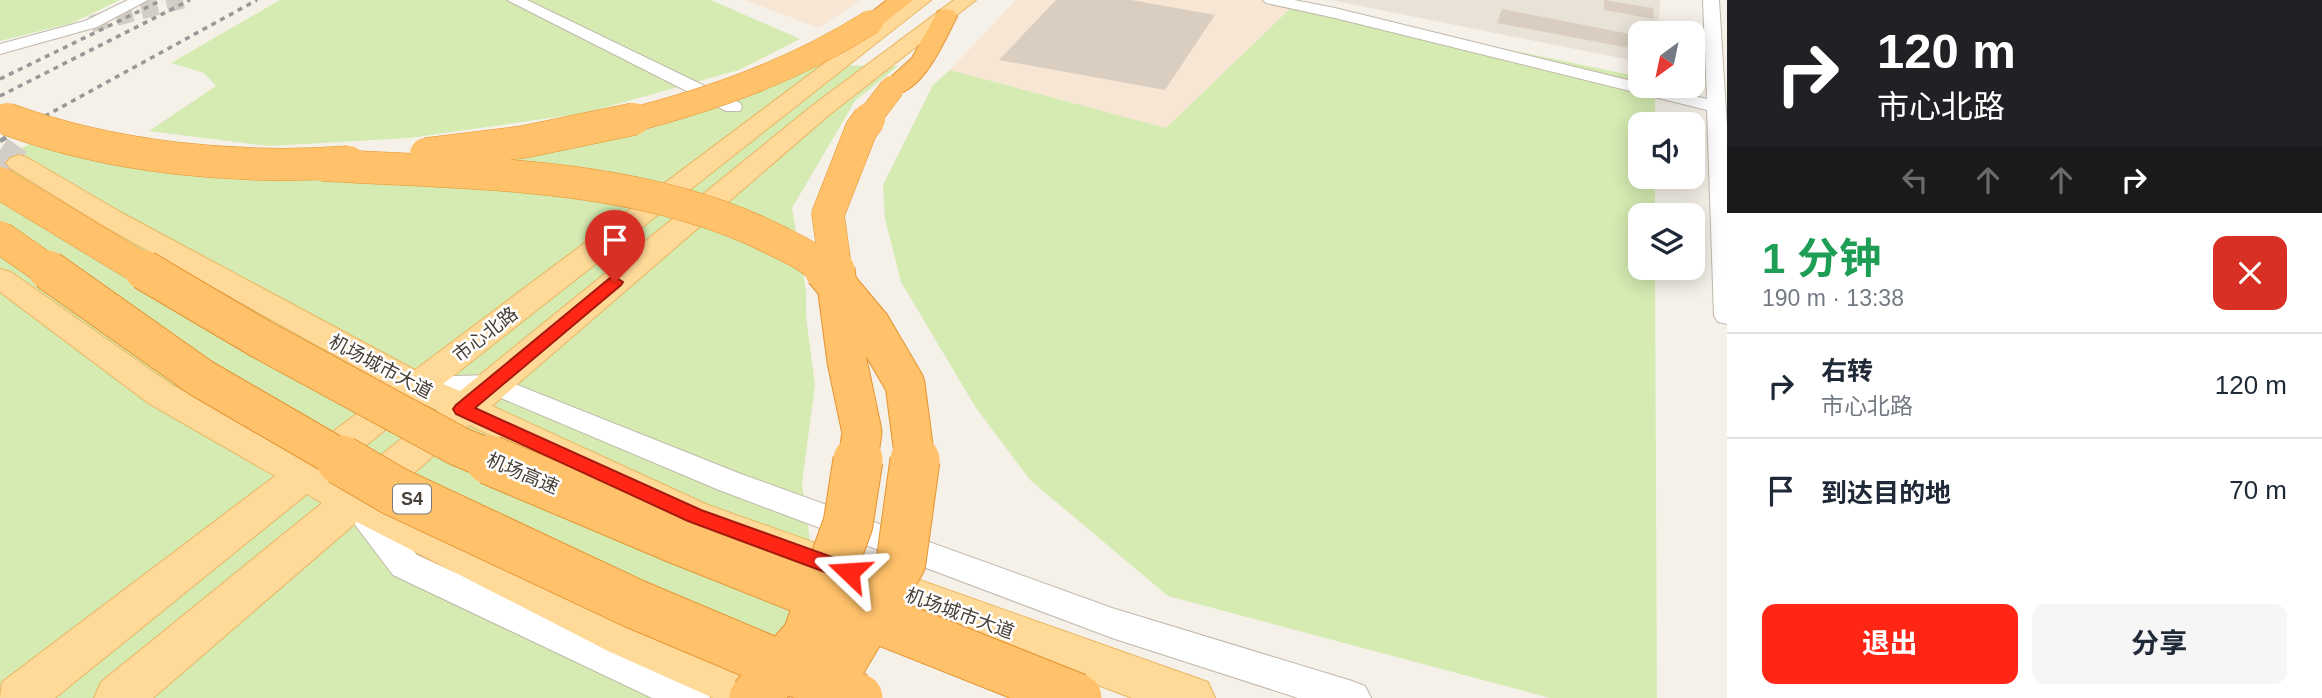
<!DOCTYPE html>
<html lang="zh">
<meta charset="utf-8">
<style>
:root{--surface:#fff;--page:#f6f6f7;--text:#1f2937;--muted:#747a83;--line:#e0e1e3;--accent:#ff2616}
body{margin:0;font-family:Helvetica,"Noto Sans SC",sans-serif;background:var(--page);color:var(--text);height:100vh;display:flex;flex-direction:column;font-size:26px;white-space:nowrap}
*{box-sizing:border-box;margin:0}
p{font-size:23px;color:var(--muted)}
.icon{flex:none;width:38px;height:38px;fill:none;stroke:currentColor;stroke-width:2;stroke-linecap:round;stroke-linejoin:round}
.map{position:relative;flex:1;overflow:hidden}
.drawer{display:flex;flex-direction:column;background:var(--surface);width:595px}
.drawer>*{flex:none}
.top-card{background:#202124;color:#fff;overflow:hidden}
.needle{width:46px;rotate:213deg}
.fabs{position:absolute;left:1628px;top:21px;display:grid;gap:14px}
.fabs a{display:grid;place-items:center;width:77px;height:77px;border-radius:14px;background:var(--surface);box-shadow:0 4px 18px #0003;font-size:35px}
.pin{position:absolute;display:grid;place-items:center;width:60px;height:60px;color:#fff;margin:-72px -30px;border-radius:50% 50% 50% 0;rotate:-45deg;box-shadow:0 0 7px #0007}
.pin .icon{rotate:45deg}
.me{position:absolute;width:77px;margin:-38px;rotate:290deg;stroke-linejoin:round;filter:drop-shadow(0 0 5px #0008)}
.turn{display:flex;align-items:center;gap:24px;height:147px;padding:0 35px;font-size:32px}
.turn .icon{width:91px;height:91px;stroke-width:2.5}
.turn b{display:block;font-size:49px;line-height:60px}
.lanes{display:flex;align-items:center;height:66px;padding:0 35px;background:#0003;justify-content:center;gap:35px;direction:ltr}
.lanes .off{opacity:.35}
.round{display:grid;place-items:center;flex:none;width:74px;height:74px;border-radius:14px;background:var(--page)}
.summary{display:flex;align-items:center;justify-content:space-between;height:119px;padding:0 35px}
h1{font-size:42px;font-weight:700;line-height:52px;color:#1e9e55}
.action{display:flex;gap:14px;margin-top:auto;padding:14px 35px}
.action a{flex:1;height:80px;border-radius:14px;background:var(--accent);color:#fff;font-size:28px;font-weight:700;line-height:80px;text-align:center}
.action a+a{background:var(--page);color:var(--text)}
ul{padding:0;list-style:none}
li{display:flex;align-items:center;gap:21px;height:105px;padding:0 35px;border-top:2px solid var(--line)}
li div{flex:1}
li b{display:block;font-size:26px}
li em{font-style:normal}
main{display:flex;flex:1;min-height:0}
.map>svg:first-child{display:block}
.residential{fill:#e9e2d7}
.commercial{fill:#f7e6d4}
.green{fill:#d5ebb1}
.building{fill:#dacec1}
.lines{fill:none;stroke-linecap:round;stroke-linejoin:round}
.minor-tunnel{stroke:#d3cec5;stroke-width:17;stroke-dasharray:17 9;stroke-linecap:butt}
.major-tunnel{stroke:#d3cec5;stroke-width:27;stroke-dasharray:27 13;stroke-linecap:butt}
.minor-casing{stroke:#c1b8ab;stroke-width:2}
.major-casing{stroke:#e9b663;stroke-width:2}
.highway-casing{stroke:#e49534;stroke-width:2}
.minor{fill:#fff;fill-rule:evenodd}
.major{fill:#ffd998;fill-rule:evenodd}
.highway{fill:#ffc16a;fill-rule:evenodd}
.rail-far1{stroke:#989898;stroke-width:3.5;stroke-dasharray:5 5;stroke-linecap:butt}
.rail{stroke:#989898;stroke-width:4.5;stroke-dasharray:7 7;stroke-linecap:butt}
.highway-bridge-far3-casing{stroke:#e49534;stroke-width:25;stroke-linecap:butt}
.highway-bridge-far2-casing{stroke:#e49534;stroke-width:33;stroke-linecap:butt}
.highway-bridge-far1-casing{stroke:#e49534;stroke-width:41;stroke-linecap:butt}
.highway-bridge-casing{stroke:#e49534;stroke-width:51;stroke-linecap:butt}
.highway-bridge-far3{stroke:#ffc16a;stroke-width:24}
.highway-bridge-far2{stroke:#ffc16a;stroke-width:32}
.highway-bridge-far1{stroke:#ffc16a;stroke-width:39}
.highway-bridge{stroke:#ffc16a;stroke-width:49}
.route{fill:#ff2616;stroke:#a6190e;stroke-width:2}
.labels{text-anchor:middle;stroke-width:5;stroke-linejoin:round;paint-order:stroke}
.shield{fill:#fff;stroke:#807a73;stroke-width:2}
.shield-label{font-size:18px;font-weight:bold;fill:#494137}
.street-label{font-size:19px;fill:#494137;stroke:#fff}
</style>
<main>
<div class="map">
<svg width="1727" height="698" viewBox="0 0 1727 698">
<rect width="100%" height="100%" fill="#f5f1e9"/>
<path class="residential" d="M1331 0H1660L1658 33H1640V62Z"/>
<g class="commercial">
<path d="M745 0H861L819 28Z"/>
<path d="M1016 0H1270L1294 5 1166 128 950 70Z"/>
</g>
<g class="green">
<path d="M0 0H120L72 23 0 41Z"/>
<path d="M280 0H711L800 39 739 70 585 113 410 138 269 146 149 131 216 86 204 73 171 63Z"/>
<path d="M1294 5 1640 77V86H1655V124H1640V177H1655V215H1640V268H1655L1657 698H1550L1168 596 1030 480 976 408 901 282 885 219 883 185 933 85 950 70 1166 128Z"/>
<path d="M811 65 898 66 855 101 792 208 806 290V317L815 385 802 483 832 698H0V160L35 141 464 163Z"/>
</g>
<g class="building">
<path d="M1056 0H1131L1215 15 1165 90 999 60Z"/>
<path d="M1604 0 1653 8 1654 19 1604 10Z"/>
<path d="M1502 9 1640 36V50L1497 23Z"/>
</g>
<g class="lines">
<path class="minor-tunnel" d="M91 24 183 0"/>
<path class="major-tunnel" d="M0 150 19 163"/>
<defs>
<g id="minor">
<path d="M128 0H148L97 27 0 54V44L85 21Z"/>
<path d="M507 0H527L740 103 742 107 740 111H726Z"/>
<path d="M1263 0H1294L1335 8 1640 83V86H1652L1707 99 1703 0H1719L1727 127V324L1718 322 1714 316 1707 110 1335 18 1266 3Z"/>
<path d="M492 375 741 474 1112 608 1352 681 1365 686 1371 698H1298L1112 638 719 490 489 393 417 395 407 393 403 386 407 379 417 377Z"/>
<path d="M356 493 367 496 417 555 704 686 710 698H652L393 575 340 505 345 496Z"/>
</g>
<path id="major" d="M909 0H931L443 384 460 391 813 105 954 0H976L829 115 492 406 708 505 1208 682 1215 698H1132L680 527 469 425 384 499 640 623 782 682 789 698H713L608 651 357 522 153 698H94L101 682 322 503 307 494 55 698H0L2 682 275 476 148 403 0 292V269L11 272 172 385 302 455 392 387 102 225 10 168 6 163 10 158 19 155 28 158 122 213 415 370ZM420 402 437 410 349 481 333 472Z"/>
<g id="highway">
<path d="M887 0H913L879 27H863L859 22Z"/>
<path d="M946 9 954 11 957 16C944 42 919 103 883 94L879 88 912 58 938 11Z"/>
</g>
</defs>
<use href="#minor" class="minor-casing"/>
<use href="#major" class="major-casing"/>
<use href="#highway" class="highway-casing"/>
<use href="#minor" class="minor"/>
<use href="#major" class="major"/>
<use href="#highway" class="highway"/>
<g class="rail-far1">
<path d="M0 79 162 0"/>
<path d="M0 96 190 0"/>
<path d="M36 121 257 0"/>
</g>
<path class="rail" d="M0 141 39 119"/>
<defs>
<g id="highway-bridge-far3">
<path d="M0 117 11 121"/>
<path d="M628 121C714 99 795 70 871 22"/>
<path d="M867 121 892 88"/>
</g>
<g id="highway-bridge-far2">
<path d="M7 119C112 158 238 170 349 162"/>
<path d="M426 154 523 142 634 119"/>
<path d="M322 165C471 174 642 171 777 241 795 250 812 257 825 272"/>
<path d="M0 183 147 272"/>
<path d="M0 237 50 272"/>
<path d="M836 272 828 214 861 130 869 119"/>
</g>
<g id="highway-bridge-far1">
<path d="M48 270 201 378 344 461"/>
<path d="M144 270 261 339 458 446 494 461"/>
<path d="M824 270 871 326 905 384 915 461"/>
<path d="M835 270 847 361 862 432 858 461"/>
</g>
<g id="highway-bridge">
<path d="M341 460 394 491 635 604 858 698"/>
<path d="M490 460 677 539 1077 698"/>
<path d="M754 698 807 637 848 524 858 460"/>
<path d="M820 698 901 562 915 460"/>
</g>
</defs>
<use href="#highway-bridge-far3" class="highway-bridge-far3-casing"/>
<use href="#highway-bridge-far2" class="highway-bridge-far2-casing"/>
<use href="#highway-bridge-far1" class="highway-bridge-far1-casing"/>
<use href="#highway-bridge" class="highway-bridge-casing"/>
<use href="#highway-bridge-far3" class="highway-bridge-far3"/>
<use href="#highway-bridge-far2" class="highway-bridge-far2"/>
<use href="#highway-bridge-far1" class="highway-bridge-far1"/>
<use href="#highway-bridge" class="highway-bridge"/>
</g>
<path class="route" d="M615 277 623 282 621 285 475 408 701 510 857 566 860 572 857 578 849 581 688 521 456 414 453 409 456 405 610 278Z"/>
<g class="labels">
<rect class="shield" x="393" y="484.5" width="38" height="29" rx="5"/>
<g class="shield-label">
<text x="412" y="505">S4</text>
</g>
<g class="street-label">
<text transform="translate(485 334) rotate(-38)" y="7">市心北路</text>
<text transform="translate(381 366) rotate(28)" y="7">机场城市大道</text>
<text transform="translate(523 473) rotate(23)" y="7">机场高速</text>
<text transform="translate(960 613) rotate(20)" y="7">机场城市大道</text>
</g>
</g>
</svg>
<div class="fabs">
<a><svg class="needle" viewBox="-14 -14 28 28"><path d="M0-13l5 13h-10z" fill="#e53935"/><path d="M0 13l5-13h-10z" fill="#747a83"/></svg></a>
<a><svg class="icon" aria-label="sound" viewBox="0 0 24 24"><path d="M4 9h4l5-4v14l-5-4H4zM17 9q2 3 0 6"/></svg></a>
<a><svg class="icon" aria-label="layers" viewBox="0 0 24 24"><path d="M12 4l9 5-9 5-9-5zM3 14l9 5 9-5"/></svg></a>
</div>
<div class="pin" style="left:615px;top:282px;background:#d93025"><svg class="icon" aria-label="arrive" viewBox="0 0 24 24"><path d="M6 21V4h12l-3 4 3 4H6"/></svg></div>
<svg class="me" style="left:849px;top:572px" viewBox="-20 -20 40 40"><path d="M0-17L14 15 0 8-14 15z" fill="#ff2616" stroke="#fff" stroke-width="4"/></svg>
</div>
<section class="drawer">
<div class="top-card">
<div class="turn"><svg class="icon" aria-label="right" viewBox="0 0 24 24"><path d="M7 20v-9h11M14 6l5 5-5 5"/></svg><div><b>120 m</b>市心北路</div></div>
<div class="lanes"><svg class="icon off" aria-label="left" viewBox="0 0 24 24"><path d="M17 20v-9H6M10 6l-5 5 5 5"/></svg><svg class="icon off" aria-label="ahead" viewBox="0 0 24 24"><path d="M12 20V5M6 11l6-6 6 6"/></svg><svg class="icon off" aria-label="ahead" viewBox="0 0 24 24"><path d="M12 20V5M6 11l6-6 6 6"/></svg><svg class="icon" aria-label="right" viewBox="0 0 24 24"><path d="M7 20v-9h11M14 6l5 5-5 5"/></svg></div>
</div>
<div class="summary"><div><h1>1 分钟</h1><p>190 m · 13:38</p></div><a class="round" style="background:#d93025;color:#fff"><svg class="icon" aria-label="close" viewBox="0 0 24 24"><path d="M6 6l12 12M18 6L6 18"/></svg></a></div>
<ul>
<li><svg class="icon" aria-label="right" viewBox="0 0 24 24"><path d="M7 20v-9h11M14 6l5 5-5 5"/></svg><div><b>右转</b><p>市心北路</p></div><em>120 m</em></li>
<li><svg class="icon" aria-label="arrive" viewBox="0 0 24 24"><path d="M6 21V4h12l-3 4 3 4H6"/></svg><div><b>到达目的地</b></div><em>70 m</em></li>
</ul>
<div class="action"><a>退出</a><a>分享</a></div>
</section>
</main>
